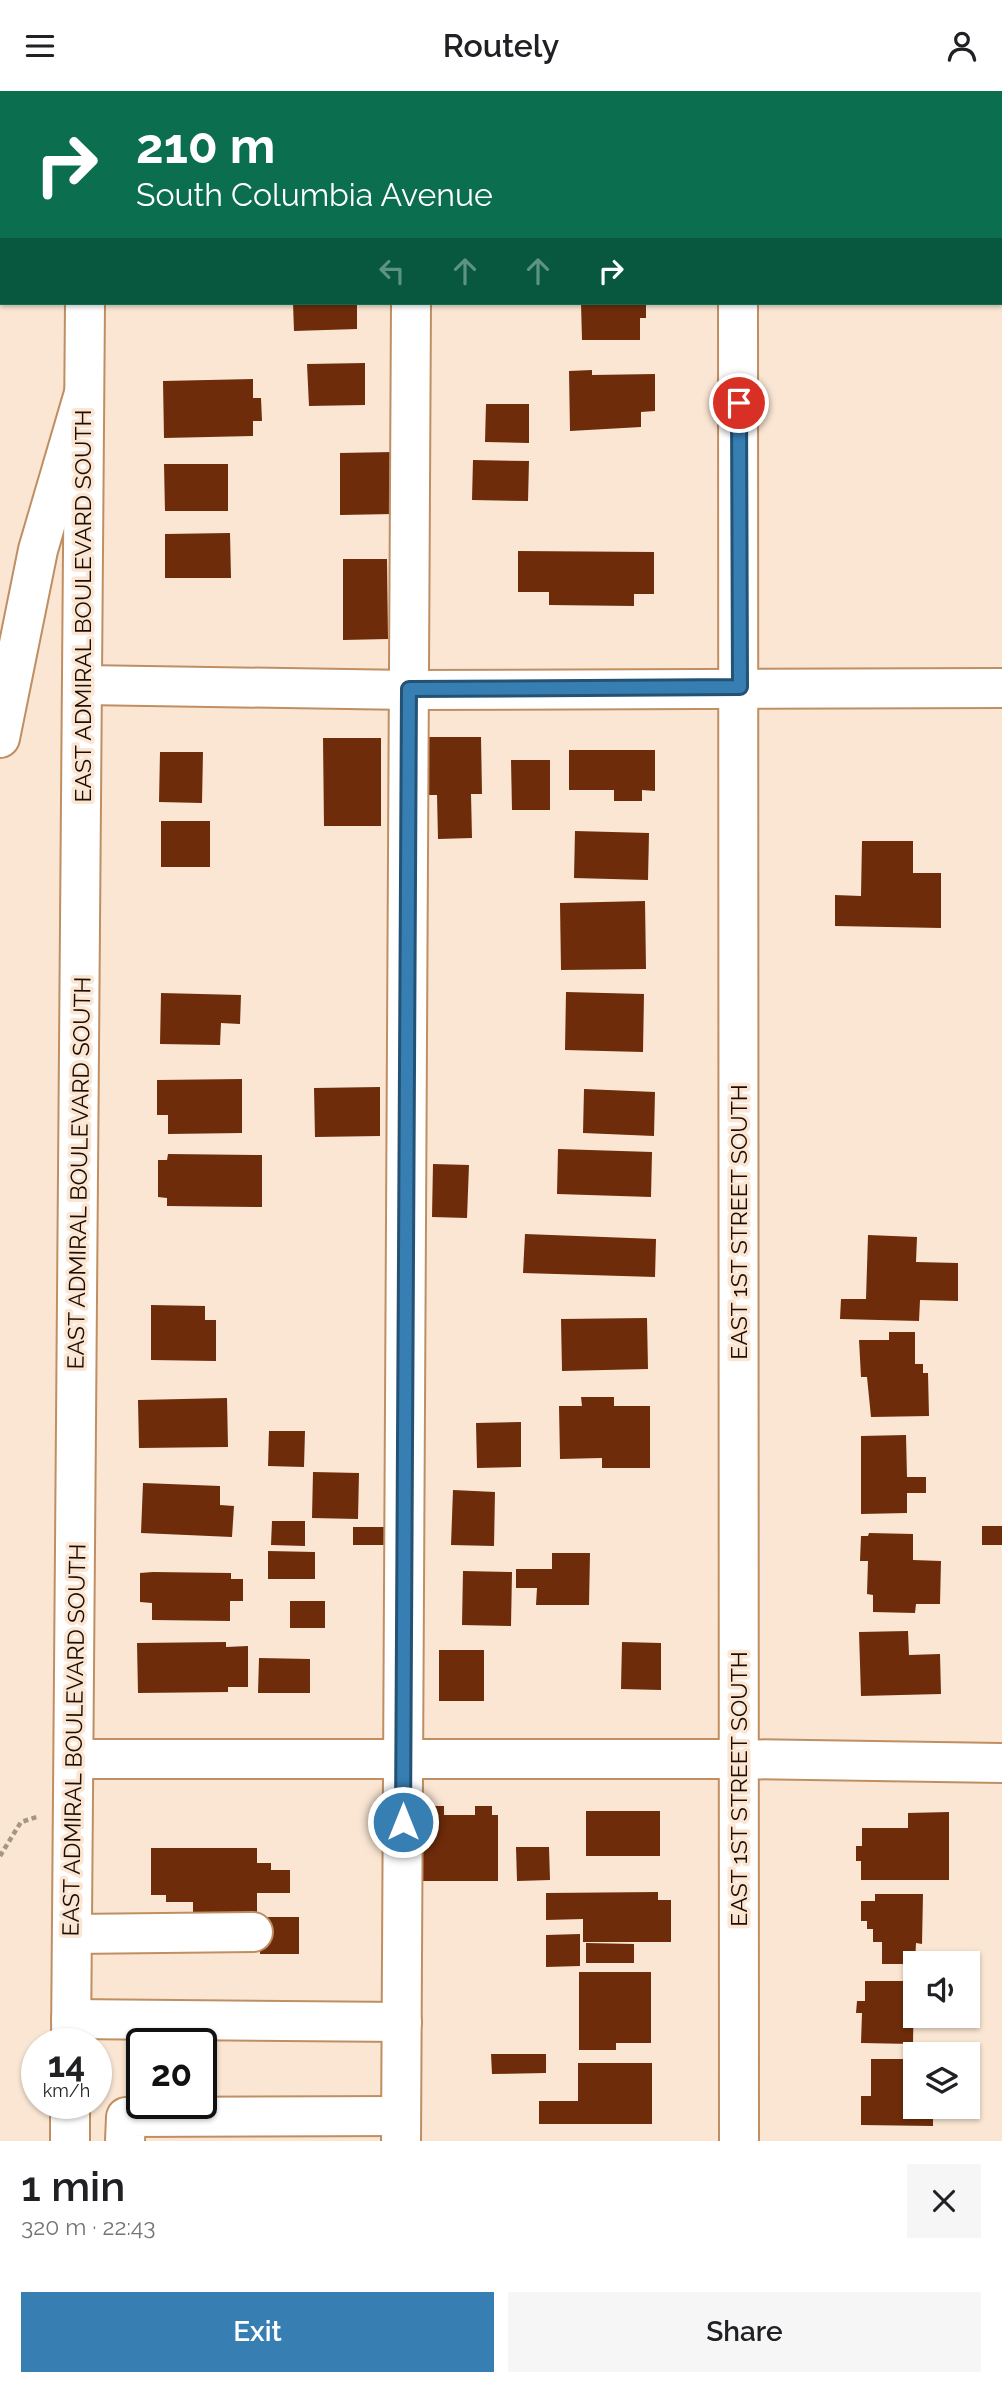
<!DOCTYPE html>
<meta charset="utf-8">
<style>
:root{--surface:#fff;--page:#f6f6f6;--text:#202124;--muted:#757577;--accent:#377eb3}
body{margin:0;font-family:Raleway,sans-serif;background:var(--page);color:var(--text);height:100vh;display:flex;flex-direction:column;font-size:26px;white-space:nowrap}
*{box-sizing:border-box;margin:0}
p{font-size:23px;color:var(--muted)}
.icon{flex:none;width:38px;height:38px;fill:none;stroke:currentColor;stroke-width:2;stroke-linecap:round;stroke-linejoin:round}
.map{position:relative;height:2050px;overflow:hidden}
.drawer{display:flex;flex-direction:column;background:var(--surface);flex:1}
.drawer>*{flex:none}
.hud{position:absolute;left:0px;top:0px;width:1003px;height:214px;box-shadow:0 2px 5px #0004;background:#0b6e4f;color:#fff;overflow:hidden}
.tools{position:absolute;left:903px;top:1860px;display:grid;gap:14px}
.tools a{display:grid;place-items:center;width:77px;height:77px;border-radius:0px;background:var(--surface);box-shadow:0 2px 5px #0004;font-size:35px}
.speed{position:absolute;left:21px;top:1937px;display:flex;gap:14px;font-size:35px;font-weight:700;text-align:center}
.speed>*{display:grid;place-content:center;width:91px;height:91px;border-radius:50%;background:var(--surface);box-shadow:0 2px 5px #0004;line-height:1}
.speed small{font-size:18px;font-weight:400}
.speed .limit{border:4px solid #111;border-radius:10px;background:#fff;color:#111}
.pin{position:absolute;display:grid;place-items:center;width:60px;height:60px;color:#fff;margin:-30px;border:4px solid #fff;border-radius:50%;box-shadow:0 2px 7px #0007}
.me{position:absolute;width:77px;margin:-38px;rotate:0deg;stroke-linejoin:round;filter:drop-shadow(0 0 5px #0008)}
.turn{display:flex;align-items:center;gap:24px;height:147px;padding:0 21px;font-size:32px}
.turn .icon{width:91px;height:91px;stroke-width:2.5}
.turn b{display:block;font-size:49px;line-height:60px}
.lanes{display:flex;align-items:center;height:66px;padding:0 21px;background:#0003;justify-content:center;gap:35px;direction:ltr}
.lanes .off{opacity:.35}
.round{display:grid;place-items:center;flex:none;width:74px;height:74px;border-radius:0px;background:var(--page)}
.headline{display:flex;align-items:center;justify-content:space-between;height:119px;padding:0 21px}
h1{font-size:42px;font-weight:600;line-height:52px}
.action{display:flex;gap:14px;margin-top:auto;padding:14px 21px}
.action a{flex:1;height:80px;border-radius:0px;background:var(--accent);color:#fff;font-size:28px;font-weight:600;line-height:80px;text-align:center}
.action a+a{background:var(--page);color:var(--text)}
header{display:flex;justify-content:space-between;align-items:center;height:91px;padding:0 21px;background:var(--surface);font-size:32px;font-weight:600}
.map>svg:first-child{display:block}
.building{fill:#6e2c0a}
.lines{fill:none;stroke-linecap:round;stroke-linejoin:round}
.minor-casing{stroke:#bf8f63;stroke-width:42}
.major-casing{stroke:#bf8f63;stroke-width:42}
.highway-casing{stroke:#bf8f63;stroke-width:42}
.path{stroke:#a79584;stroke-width:4.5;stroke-dasharray:5 3.5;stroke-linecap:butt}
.minor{stroke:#fff;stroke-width:38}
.major{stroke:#fff;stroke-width:38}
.highway{stroke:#fff;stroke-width:38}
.route-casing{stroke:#245274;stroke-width:18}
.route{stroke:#377eb3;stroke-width:12}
.labels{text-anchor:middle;stroke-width:7;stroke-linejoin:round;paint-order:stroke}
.street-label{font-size:23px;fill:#1e0d00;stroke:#fae6d3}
</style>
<header><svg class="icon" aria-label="menu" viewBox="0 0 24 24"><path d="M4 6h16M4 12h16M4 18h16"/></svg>Routely<svg class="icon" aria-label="person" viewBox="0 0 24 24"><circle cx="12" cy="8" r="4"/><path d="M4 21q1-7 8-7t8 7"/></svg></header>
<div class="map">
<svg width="1002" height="2050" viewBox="0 0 1002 2050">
<rect width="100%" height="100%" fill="#fae6d3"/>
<g class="building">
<path d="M293 212H357V238L294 240Z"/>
<path d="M581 212H646V227H640V249H582Z"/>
<path d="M365 272V314L309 315 307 273Z"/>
<path d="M592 279V284L655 283V320L641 321V336L570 340 569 280Z"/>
<path d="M253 288V307H261L262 330H253V345L164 347 163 290Z"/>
<path d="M486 313H529V352L485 351Z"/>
<path d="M393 361V423L340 424V362Z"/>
<path d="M473 369 529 370 528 410 472 409Z"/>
<path d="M164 373H228V420H165Z"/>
<path d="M230 442 231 487H165V443Z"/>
<path d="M518 460 654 461V503H634V515L549 514V501H518Z"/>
<path d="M343 468H387L388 548 343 549Z"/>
<path d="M426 646H481L482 703H471L472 747 438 748 437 704H426Z"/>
<path d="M323 647H381V735H324Z"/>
<path d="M569 659H655V700L642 699V710H614V699H569Z"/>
<path d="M160 661H203L202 712 159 711Z"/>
<path d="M511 669H550V719H512Z"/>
<rect x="161" y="730" width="49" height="46"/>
<path d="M575 740 649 742 648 789 574 787Z"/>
<path d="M862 750H913V782H941V837L835 835V804L861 805Z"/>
<path d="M645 810 646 878 561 879 560 812Z"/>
<path d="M566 901 644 903 643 961 565 959Z"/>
<path d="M161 902 241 904 240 933 221 932 220 954 160 953Z"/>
<path d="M242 988V1042L168 1043V1024H157V989Z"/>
<path d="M380 996V1045L315 1046 314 997Z"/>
<path d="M584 998 655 1001 654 1045 583 1042Z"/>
<path d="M558 1058 652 1061 651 1106 557 1103Z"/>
<path d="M168 1063 262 1064V1116L167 1115V1107L158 1106V1069H167Z"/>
<path d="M433 1073 469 1074 467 1127 432 1126Z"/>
<path d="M525 1143 656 1148 655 1186 523 1182Z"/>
<path d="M868 1144 917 1146 916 1171 958 1172V1210L920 1209 919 1230 840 1228 841 1208H866Z"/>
<path d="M151 1214 205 1215V1229H216V1270L151 1269Z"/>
<path d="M647 1227 648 1278 562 1280 561 1228Z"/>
<path d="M889 1241H915V1273H923V1282H928L929 1325 871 1326 867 1286H861L859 1249H889Z"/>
<path d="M581 1306H614V1315H650V1377H602V1367L560 1368 559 1315H582Z"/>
<path d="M227 1307 228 1356 139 1357 138 1309Z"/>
<path d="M521 1331V1376L477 1377 476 1332Z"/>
<path d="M269 1340H305L304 1376 268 1375Z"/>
<path d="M906 1344 907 1386H926V1402H907V1422L861 1423V1345Z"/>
<path d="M313 1381 359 1382 358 1428 312 1427Z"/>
<path d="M143 1392 220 1395V1414L234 1415 232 1446 141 1442Z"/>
<path d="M453 1399 495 1401 494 1455 451 1454Z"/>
<path d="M272 1430H305V1455L271 1454Z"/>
<rect x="982" y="1435" width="20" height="19"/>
<rect x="353" y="1436" width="32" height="18"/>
<path d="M869 1442 913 1443V1469L941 1470 940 1513H916L915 1522 873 1521V1504L867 1503 868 1470H860L861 1445H868Z"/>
<path d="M268 1460 315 1461V1488H268Z"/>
<path d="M552 1462H590L589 1514H536L537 1497H516V1478H552Z"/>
<path d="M463 1480 512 1481 511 1535 462 1534Z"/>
<path d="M153 1481 231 1482V1488H243V1510H230V1530L152 1529V1512L140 1511V1482Z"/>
<rect x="290" y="1510" width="35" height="27"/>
<path d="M908 1540 909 1564 940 1563 941 1603 861 1605 859 1541Z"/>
<path d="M226 1551V1556L248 1555V1596H228V1601L138 1602 137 1552Z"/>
<path d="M622 1551 661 1552V1599L621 1598Z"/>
<rect x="439" y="1559" width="45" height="51"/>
<path d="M259 1567 310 1568V1602H258Z"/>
<path d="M427 1715H444V1724H475V1715H492V1724H498V1790H423V1724H427Z"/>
<rect x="586" y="1720" width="74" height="45"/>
<path d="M949 1721V1789H861V1770H856V1755H862V1737H908V1722Z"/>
<path d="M516 1756H549L550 1789 517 1790Z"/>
<path d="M151 1757H257V1772H271V1779H290V1802H257V1821L193 1822V1811H166V1804H151Z"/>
<path d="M658 1801V1809H671V1851H583V1828L546 1829V1802Z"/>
<path d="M875 1803H923L922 1853 916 1852 915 1873H882V1851H873V1838H867V1830H861V1810H875Z"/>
<rect x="260" y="1826" width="39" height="37"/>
<path d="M580 1843V1875L546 1876V1844Z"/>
<path d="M586 1852 634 1853V1872H586Z"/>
<path d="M579 1881H651V1952H616V1959H579Z"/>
<path d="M865 1890H914L913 1953 861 1952 862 1922H856L857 1910H865Z"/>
<path d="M491 1963H546V1982L492 1983Z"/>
<path d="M871 1968H915V2016H933V2035L861 2034V2005H871Z"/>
<path d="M578 1972H652V2033H539V2010H578Z"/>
</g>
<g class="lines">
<defs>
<g id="minor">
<path d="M738 0V2"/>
<path d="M413 2V0"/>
<path d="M738 212 739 2050"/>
<path d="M84 594 409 599 1002 597"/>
<path d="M74 1668H738L1002 1672"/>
<path d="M72 1843 253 1841"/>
<path d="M71 1928 402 1931"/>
<path d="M125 2050 126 2026 401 2025"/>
<path d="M401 2050 411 212"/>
</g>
<g id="major">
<path d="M88 2V0"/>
<path d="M71 1953 85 212"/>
<path d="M70 2050V2012"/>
</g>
<path id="highway" d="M0 647 38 459 84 302"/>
</defs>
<use href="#minor" class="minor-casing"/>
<use href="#major" class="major-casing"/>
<use href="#highway" class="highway-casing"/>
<path class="path" d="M0 1765 21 1731 37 1726"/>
<use href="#minor" class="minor"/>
<use href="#major" class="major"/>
<use href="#highway" class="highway"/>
</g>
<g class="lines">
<defs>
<path id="route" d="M403 1731 409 598 740 596 739 312"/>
</defs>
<use href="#route" class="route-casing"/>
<use href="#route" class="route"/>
</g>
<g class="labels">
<g class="street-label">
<text transform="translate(83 515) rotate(-90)" y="8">EAST ADMIRAL BOULEVARD SOUTH</text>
<text transform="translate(79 1082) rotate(-89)" y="8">EAST ADMIRAL BOULEVARD SOUTH</text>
<text transform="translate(739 1131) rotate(-90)" y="8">EAST 1ST STREET SOUTH</text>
<text transform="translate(74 1649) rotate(-89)" y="8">EAST ADMIRAL BOULEVARD SOUTH</text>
<text transform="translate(739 1698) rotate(-90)" y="8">EAST 1ST STREET SOUTH</text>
</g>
</g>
</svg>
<div class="tools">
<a><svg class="icon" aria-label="sound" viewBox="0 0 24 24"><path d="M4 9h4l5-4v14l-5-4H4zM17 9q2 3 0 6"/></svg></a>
<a><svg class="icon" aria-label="layers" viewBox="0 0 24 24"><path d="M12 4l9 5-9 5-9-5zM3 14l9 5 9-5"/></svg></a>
</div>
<div class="speed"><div>14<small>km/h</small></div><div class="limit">20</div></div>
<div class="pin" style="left:739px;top:312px;background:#d93025"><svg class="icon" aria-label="arrive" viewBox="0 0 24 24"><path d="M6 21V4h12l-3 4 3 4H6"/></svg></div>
<svg class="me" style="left:403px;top:1731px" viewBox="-20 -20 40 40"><circle r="17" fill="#377eb3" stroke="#fff" stroke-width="3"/><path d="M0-11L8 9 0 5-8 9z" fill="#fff"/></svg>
<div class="hud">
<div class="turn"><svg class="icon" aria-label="right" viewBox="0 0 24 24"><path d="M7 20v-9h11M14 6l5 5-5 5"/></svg><div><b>210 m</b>South Columbia Avenue</div></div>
<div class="lanes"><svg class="icon off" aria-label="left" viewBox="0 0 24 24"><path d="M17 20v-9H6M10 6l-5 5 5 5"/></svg><svg class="icon off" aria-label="ahead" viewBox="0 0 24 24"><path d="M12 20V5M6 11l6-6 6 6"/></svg><svg class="icon off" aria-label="ahead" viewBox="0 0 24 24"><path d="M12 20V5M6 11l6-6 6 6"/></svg><svg class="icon" aria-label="right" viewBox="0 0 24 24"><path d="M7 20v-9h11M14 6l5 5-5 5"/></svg></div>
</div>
</div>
<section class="drawer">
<div class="headline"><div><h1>1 min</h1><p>320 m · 22:43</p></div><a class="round"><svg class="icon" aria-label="close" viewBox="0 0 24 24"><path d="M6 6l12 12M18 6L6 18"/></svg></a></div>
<div class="action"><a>Exit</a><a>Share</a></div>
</section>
